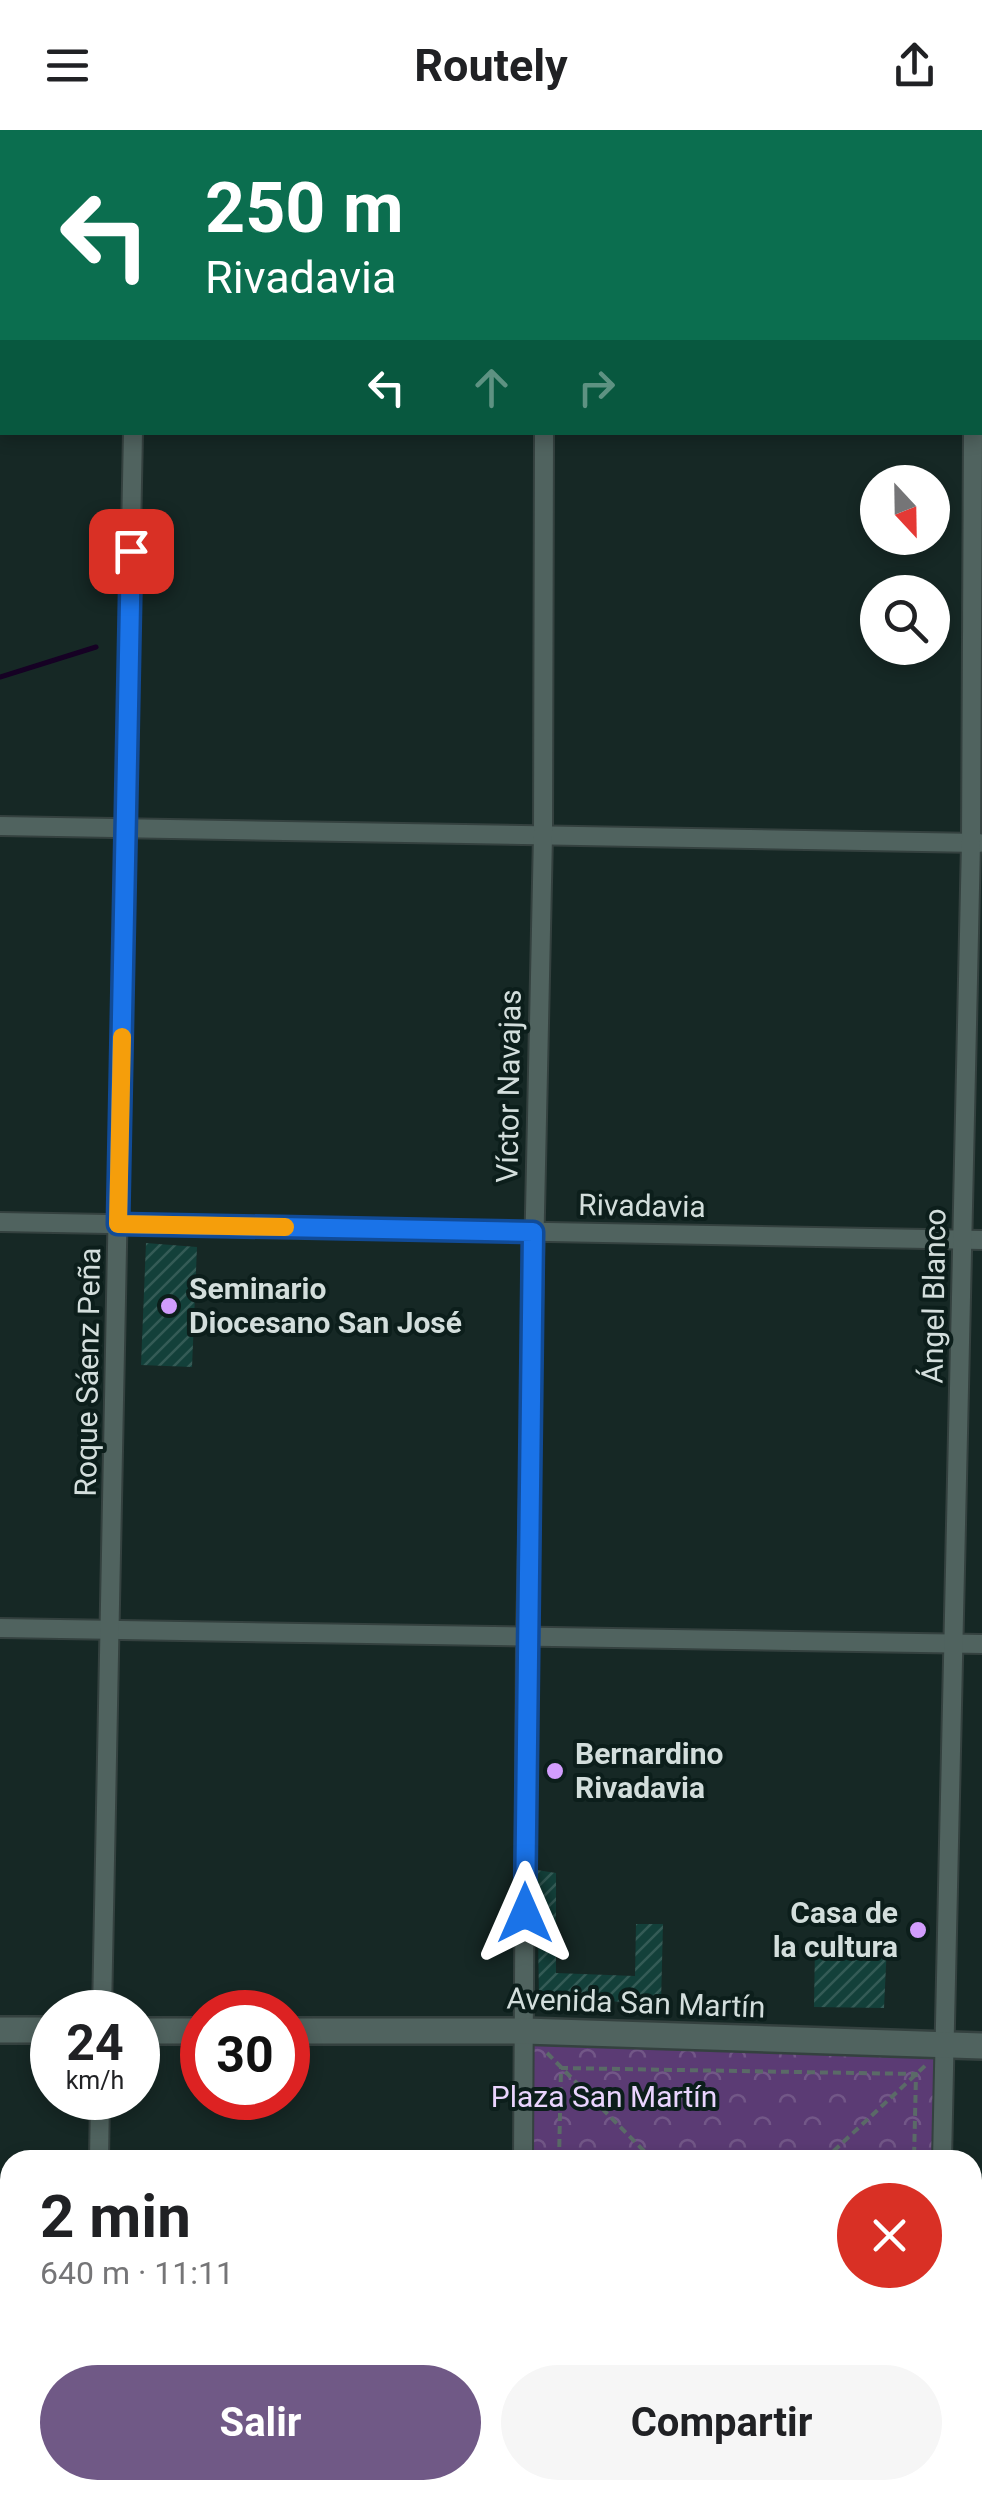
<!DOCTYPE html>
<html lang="es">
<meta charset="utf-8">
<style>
:root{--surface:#fff;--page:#f6f6f6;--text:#202124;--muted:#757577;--accent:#705986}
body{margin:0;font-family:Roboto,sans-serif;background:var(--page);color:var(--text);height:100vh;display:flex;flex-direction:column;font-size:38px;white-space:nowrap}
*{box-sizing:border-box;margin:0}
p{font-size:32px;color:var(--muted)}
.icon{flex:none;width:55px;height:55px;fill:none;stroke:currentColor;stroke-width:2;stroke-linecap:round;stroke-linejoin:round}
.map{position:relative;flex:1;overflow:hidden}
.drawer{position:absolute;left:0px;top:2020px;width:982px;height:350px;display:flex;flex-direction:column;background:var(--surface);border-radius:30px 30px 0 0;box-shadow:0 5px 15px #0003}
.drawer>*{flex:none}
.top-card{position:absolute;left:0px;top:0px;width:982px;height:305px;box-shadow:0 5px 15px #0003;background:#0b6e4f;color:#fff;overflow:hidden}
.needle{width:65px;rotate:158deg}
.fabs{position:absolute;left:860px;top:335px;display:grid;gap:20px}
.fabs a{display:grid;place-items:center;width:90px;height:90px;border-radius:50%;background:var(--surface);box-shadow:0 5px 15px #0003;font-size:50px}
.speed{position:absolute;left:30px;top:1860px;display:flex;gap:20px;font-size:50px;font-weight:700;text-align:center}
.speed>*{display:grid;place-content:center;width:130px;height:130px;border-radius:50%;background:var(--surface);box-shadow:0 5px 15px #0003;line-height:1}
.speed small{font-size:25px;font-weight:400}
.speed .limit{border:15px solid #d22;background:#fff;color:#111}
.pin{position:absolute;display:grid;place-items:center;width:85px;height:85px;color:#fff;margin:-42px;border-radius:20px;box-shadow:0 5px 15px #0006}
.me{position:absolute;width:110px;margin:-55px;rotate:0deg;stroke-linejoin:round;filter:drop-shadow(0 0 8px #0008)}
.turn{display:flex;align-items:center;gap:35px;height:210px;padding:0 40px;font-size:45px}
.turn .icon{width:130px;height:130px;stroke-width:2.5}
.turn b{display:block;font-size:70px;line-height:85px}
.lanes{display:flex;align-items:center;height:95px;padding:0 40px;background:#0003;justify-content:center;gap:50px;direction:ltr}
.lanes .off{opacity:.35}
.round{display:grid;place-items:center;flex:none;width:105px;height:105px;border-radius:52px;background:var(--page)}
.headline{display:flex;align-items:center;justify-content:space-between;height:170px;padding:0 40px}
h1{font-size:60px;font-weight:700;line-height:75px}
.action{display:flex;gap:20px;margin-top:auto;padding:20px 40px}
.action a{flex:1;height:115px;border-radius:60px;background:var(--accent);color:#fff;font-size:40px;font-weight:700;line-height:115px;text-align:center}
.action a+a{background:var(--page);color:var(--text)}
header{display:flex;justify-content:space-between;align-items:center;height:130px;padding:0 40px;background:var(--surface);font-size:45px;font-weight:700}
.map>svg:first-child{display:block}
.park{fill:url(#park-crowns)}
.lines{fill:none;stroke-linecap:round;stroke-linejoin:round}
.stream{stroke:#160124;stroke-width:5}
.building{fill:url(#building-hatch)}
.service-casing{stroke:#34413f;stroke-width:14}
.minor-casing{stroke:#34413f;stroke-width:22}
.secondary-casing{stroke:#34413f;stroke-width:30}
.path{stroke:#5a6a67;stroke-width:4;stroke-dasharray:8 5;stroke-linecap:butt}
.service{stroke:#50635f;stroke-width:9}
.minor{stroke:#50635f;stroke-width:18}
.secondary{stroke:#50635f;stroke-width:25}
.route-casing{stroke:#114b97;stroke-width:25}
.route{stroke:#1a73e8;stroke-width:18}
.slow{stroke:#f59e0b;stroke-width:18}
.poi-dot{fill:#d29dfd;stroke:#0c1e1b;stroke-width:4}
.labels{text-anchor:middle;stroke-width:8;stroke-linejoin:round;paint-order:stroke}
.street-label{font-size:30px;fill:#d3dedc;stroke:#0c1e1b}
.poi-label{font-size:30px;font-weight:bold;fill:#d3dedc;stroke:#0c1e1b;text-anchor:start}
.park-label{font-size:30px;fill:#ead4fe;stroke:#0c1e1b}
</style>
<header><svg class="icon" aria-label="menu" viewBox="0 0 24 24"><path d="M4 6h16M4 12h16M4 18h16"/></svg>Routely<svg class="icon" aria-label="share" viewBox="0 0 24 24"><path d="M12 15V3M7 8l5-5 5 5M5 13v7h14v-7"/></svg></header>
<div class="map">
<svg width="982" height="2370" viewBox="0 0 982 2370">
<defs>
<pattern id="park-crowns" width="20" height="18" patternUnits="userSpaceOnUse" patternTransform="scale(2.5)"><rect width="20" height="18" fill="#5b3b74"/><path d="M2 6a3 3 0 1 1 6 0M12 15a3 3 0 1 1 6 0" fill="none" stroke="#725787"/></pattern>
<pattern id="building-hatch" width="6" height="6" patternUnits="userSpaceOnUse" patternTransform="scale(2.5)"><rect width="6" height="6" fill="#13403a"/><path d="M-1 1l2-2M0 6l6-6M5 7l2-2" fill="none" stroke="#345b56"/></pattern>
</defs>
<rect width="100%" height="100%" fill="#162825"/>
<path class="park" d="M525 1901 947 1915 942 2030H523Z"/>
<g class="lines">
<path class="stream" d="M0 547 96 517"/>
</g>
<g class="building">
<path d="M146 1113 197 1117 192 1237 141 1235Z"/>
<path d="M537 1740 556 1743V1843L635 1846 636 1794H663L661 1873 539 1869Z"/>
<path d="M815 1814 887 1815 884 1878 814 1877Z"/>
</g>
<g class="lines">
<defs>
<g id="service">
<path d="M980 137H982"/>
<path d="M980 230H982"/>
</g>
<g id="minor">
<path d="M137 2V0"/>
<path d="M550 2V0"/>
<path d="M974 2V0"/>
<path d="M0 696 979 713"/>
<path d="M0 1092 982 1110"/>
<path d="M0 1498 982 1514"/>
<path d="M102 1882 133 302"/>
<path d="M99 2030 100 1968"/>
<path d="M523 2030 526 1507 543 705 544 302"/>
<path d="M942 2030 971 713 973 302"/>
<path d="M0 2311H10"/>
<path d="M972 2312 982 2313"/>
<path d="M92 2370V2360"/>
<path d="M518 2370 519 2360"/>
<path d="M929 2370V2360"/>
</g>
<g id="secondary">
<path d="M0 265H2"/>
<path d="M980 292H982"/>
<path d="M0 1900H52"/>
<path d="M138 1901H202"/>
<path d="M288 1901H525L982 1916"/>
</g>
</defs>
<use href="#service" class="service-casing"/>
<use href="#minor" class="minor-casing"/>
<use href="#secondary" class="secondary-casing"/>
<g class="path">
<path d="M547 1923 653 2030"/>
<path d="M559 2030 561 1938 916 1944 914 2030"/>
<path d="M824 2030 927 1934"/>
</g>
<use href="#service" class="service"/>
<use href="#minor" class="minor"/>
<use href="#secondary" class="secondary"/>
</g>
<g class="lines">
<defs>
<path id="route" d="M131 421 118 1094 533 1102 525 1783"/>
</defs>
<use href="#route" class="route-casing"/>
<use href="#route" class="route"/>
<path class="slow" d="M122 907 118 1094 285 1097"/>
</g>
<g class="poi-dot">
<circle cx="169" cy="1176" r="10"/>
<circle cx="555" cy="1641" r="10"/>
<circle cx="918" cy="1800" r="10"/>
</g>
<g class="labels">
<g class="street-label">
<text transform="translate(509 956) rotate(-89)" y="10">Víctor Navajas</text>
<text transform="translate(642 1076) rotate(1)" y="10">Rivadavia</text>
<text transform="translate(934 1166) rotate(-89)" y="10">Ángel Blanco</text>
<text transform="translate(88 1242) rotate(-89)" y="10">Roque Sáenz Peña</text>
<text transform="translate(636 1873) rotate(2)" y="10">Avenida San Martín</text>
</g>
<g class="poi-label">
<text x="189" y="1169">Seminario<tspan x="189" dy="34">Diocesano San José</tspan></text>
<text x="575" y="1634">Bernardino<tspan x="575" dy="34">Rivadavia</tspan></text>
<text x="898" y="1793" text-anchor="end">Casa de<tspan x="898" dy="34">la cultura</tspan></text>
</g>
<g class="park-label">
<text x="604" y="1977">Plaza San Martín</text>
</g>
</g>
</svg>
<div class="fabs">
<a><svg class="needle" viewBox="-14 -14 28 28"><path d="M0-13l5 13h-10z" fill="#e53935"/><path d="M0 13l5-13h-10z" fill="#757577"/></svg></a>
<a><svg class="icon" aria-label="search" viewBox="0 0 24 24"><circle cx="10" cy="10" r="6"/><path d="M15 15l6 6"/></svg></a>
</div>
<div class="speed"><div>24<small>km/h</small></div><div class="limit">30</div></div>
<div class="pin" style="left:131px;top:421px;background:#d93025"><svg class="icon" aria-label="arrive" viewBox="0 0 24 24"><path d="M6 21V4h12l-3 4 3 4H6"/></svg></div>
<svg class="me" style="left:525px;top:1783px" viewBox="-20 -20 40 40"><path d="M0-17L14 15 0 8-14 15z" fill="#1a73e8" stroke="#fff" stroke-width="4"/></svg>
<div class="top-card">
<div class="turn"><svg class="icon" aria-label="left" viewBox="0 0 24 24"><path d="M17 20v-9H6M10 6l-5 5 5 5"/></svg><div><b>250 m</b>Rivadavia</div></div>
<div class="lanes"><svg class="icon" aria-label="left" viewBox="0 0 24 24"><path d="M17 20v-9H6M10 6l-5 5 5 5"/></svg><svg class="icon off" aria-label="ahead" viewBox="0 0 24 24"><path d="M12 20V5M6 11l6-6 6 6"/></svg><svg class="icon off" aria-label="right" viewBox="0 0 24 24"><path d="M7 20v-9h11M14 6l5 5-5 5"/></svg></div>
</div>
<section class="drawer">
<div class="headline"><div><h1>2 min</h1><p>640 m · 11:11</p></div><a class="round" style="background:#d93025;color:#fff"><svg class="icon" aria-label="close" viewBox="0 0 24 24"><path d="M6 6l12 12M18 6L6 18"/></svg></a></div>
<div class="action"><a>Salir</a><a>Compartir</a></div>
</section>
</div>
